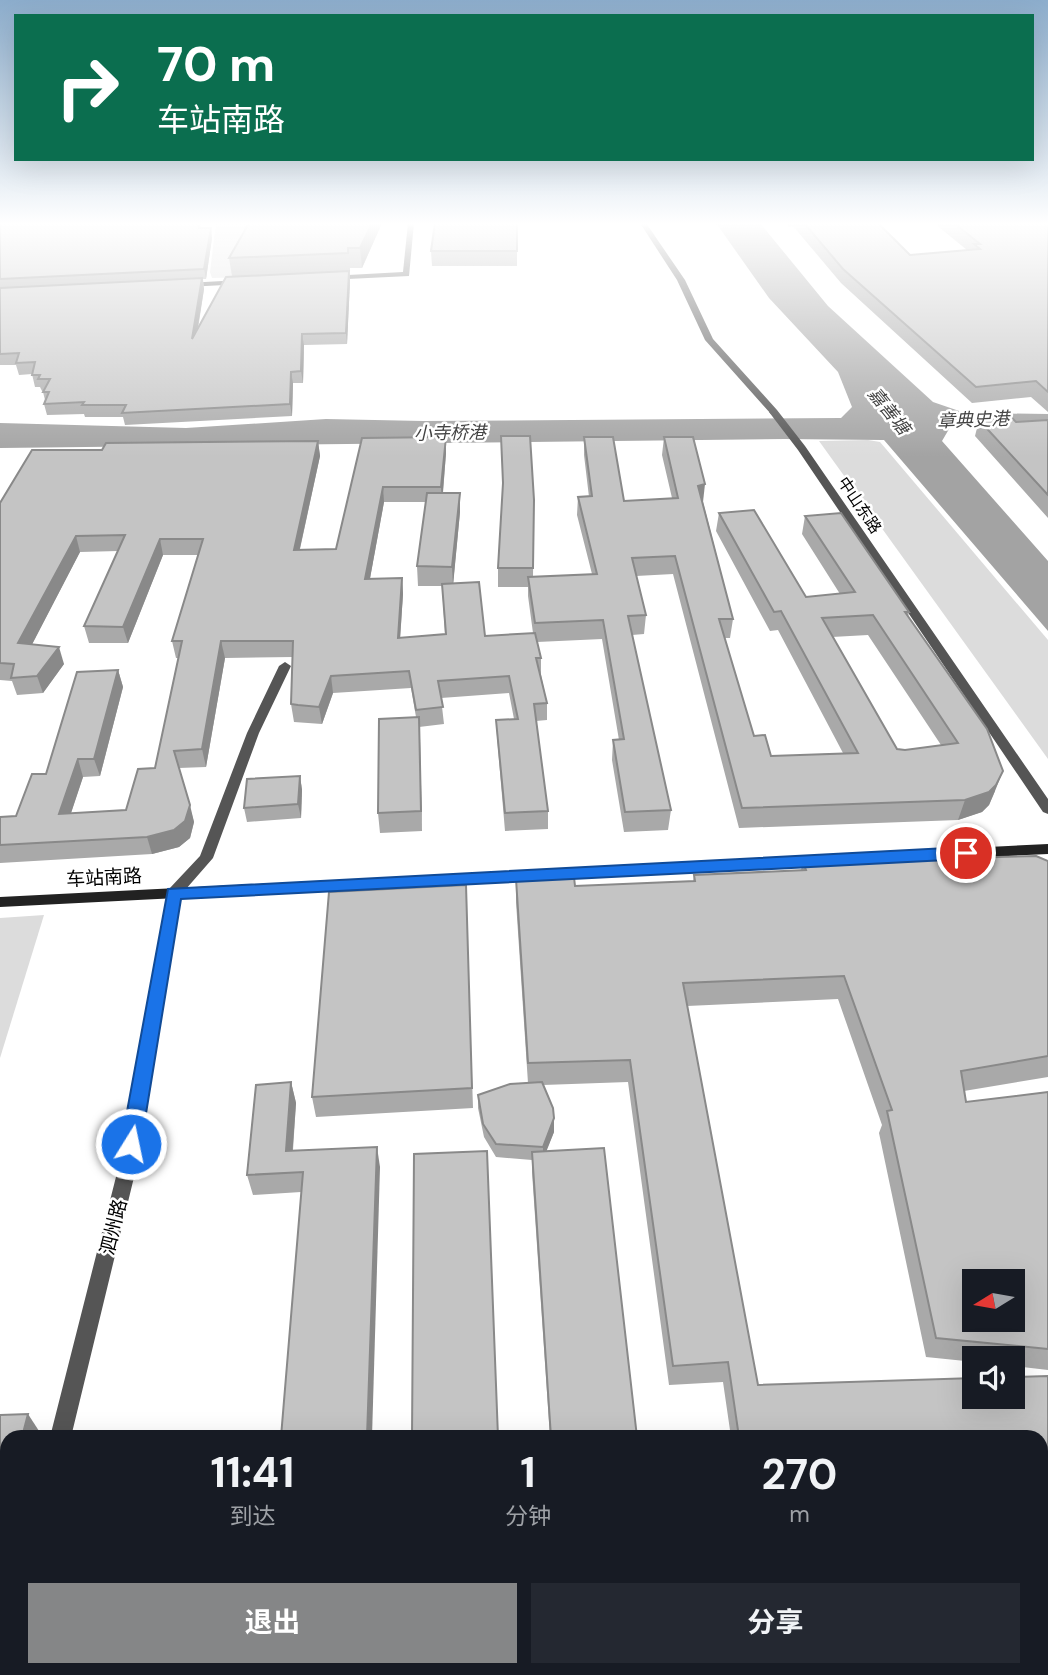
<!DOCTYPE html>
<html lang="zh">
<meta charset="utf-8">
<style>
:root{--surface:#171b24;--page:#242831;--text:#f1f3f6;--muted:#9ea1a6;--accent:#858687}
body{margin:0;font-family:"DM Sans","Noto Sans SC",sans-serif;background:var(--page);color:var(--text);height:100vh;display:flex;flex-direction:column;font-size:26px;white-space:nowrap}
*{box-sizing:border-box;margin:0}
p{font-size:23px;color:var(--muted)}
.icon{flex:none;width:38px;height:38px;fill:none;stroke:currentColor;stroke-width:2;stroke-linecap:round;stroke-linejoin:round}
.map{position:relative;flex:1;overflow:hidden}
.side{position:absolute;left:0px;top:1430px;width:1048px;height:247px;display:flex;flex-direction:column;background:var(--surface);border-radius:21px 21px 0 0;box-shadow:0 7px 28px #0002}
.side>*{flex:none}
.top-card{position:absolute;left:14px;top:14px;width:1020px;height:147px;border-radius:0px;box-shadow:0 7px 28px #0002;background:#0b6e4f;color:#fff;overflow:hidden}
.needle{width:46px;rotate:259deg}
.buttons{position:absolute;left:962px;top:1269px;display:grid;gap:14px}
.buttons a{display:grid;place-items:center;width:63px;height:63px;border-radius:0px;background:var(--surface);box-shadow:0 7px 28px #0002;font-size:35px}
.pin{position:absolute;display:grid;place-items:center;width:60px;height:60px;color:#fff;margin:-30px;border:4px solid #fff;border-radius:50%;box-shadow:0 2px 7px #0007}
.me{position:absolute;width:77px;margin:-38px;rotate:10deg;stroke-linejoin:round;filter:drop-shadow(0 0 5px #0008)}
.turn{display:flex;align-items:center;gap:24px;height:147px;padding:0 28px;font-size:32px}
.turn .icon{width:91px;height:91px;stroke-width:2.5}
.turn b{display:block;font-size:49px;line-height:60px}
.eta{display:flex;justify-content:space-evenly;align-items:center;height:119px;text-align:center}
.eta b{font-size:42px;font-weight:700;line-height:49px}
.cta{display:flex;gap:14px;margin-top:auto;padding:14px 28px}
.cta a{flex:1;height:80px;border-radius:0px;background:var(--accent);color:#fff;font-size:28px;font-weight:700;line-height:80px;text-align:center}
.cta a+a{background:var(--page);color:var(--text)}
.map>svg:first-child{display:block}
.green{fill:#dcdcdc}
.water{fill:#a3a3a3}
.lines{fill:none;stroke-linecap:round;stroke-linejoin:round}
.lane{fill:#555;fill-rule:evenodd}
.street{fill:#555;fill-rule:evenodd}
.secondary{fill:#222;fill-rule:evenodd}
.wall{fill:#a9a9a9;fill-rule:evenodd}
.shaded-wall{fill:#898989}
.building{fill:#c4c4c4;stroke:#898989;stroke-width:2;fill-rule:evenodd}
.route{fill:#1a73e8;stroke:#114b97;stroke-width:2}
.labels{text-anchor:middle;stroke-width:5;stroke-linejoin:round;paint-order:stroke}
.far-street-label{font-size:16px;fill:#000;stroke:#fff}
.far-water-label{font-size:18px;font-style:italic;fill:#444;stroke:#fff}
.street-label{font-size:19px;fill:#000;stroke:#fff}
</style>
<div class="map">
<svg width="1048" height="1675" viewBox="0 0 1048 1675">
<rect width="100%" height="100%" fill="#fff"/>
<g class="green">
<path d="M216 223H262L252 277 212 278 210 272Z"/>
<path d="M868 440 880 442 886 449 1048 640V759L819 441Z"/>
<path d="M44 915 0 1058V918Z"/>
</g>
<path class="water" d="M716 223H760L828 306 933 402 965 413 1048 414V426L952 424 942 441 1048 561V631L884 440 784 439 0 448V423L186 428 326 419 423 421 841 418 852 407 838 372 769 298Z"/>
<g class="lines">
<g class="lane">
<path d="M640 223H646L685 280 713 339 777 410V414H771L705 340 677 280Z"/>
<path d="M285 662 291 666 259 733 213 858 179 897H169L167 893 169 889 200 856 247 733 279 666Z"/>
</g>
<g class="street">
<path d="M408 223H414L409 276 327 280 326 278 330 276 403 272Z"/>
<path d="M240 280H243V284L187 287 183 285 187 283Z"/>
<path d="M771 410H777L805 446 1048 799V814L1043 812 798 450 769 412Z"/>
<path d="M174 888 179 889 181 893 136 1169 71 1437H50L118 1169 167 893 169 889Z"/>
<path d="M7 1660V1670H24L23 1675H0L4 1662Z"/>
</g>
<path class="secondary" d="M1048 844V854L0 907V897Z"/>
</g>
<g class="wall">
<path d="M0 223 202 228 212 238 206 279H203L204 289 198 329 232 276 229 258 382 223 362 268H350V272H349L350 281 347 344 304 345 303 383H293L292 416 125 425 123 417H85L84 414 47 415 44 404 45 400 43 392 44 391H42L40 387H35L32 374 19 375 16 365H0Z"/>
<path d="M517 223V266H432L431 251Z"/>
<path d="M786 223H878L910 255 967 250 934 223H1048V412L1031 397 972 403 841 283 793 226 789 227Z"/>
<path d="M979 420 1016 422 1048 420V518L975 436Z"/>
<path d="M584 437 624 501 672 498 662 455 664 437 703 502 733 619 730 638H724L754 736 771 756 843 753 778 630 770 631 716 531 719 513 806 597 840 594 802 534 805 516 909 612 908 617 995 791 989 805 982 812 958 820 739 828 673 574 636 576 646 615 644 634 632 635 671 810 668 830 624 832 612 760 613 740H619L602 639 537 642 541 658V675L547 703V720L536 721 548 811V829L505 831 497 737 496 720 514 719 509 693 441 698 444 724 419 727 422 831 380 833 378 813 416 717 411 688 333 693 322 724 294 722 291 704 293 657 225 658 206 767 179 768 194 822 190 838 179 847 152 854 0 863V817L16 816 118 670 123 687 100 776 83 777 71 813 126 810 155 768 178 658H176L172 641 198 555H163L128 643H89L84 626 118 551 80 552 32 644 64 664 43 693 17 695 12 681 0 680V503L102 450 318 441 320 456 300 549H336L362 438 446 453 443 493H460V512L453 584 485 636 533 633 528 596V587H498V568L534 500 533 577 592 574 577 515 578 497H589L584 455ZM384 502H426L417 566 418 586H442L445 635 400 638 403 594 402 578H370ZM868 635 941 745 905 750 897 749 832 637Z"/>
<path d="M300 776 302 790 301 818 247 822 244 808Z"/>
<path d="M1036 856 1048 861V1077L964 1091 966 1102 1048 1092V1370L1013 1366V1358H975V1362L926 1357 879 1133 882 1125 838 999 687 1006 758 1385 975 1378V1396H1013V1377L1048 1376V1675H766L765 1670H1041V1437H731L723 1382 669 1385 628 1082 543 1085 553 1108 554 1118V1132L546 1151 604 1148 637 1437H550L532 1172V1160L496 1157 484 1137 478 1108V1095L510 1084 528 1083 516 902V879L574 877 575 886 693 882 694 875 801 870 803 862ZM975 1281H1013V1320H975Z"/>
<path d="M466 885 473 1108 316 1117 312 1097Z"/>
<path d="M291 1082 296 1103 293 1150 380 1167 301 1192 253 1195 247 1175Z"/>
</g>
<g class="shaded-wall">
<path d="M372 223H382L362 268 360 248Z"/>
<path d="M211 228 212 238 206 279 204 269Z"/>
<path d="M349 271 350 281 347 344 346 333Z"/>
<path d="M202 278 204 289 194 350 192 339Z"/>
<path d="M302 334 304 345 303 383 301 371Z"/>
<path d="M291 372 293 383 292 416 290 404Z"/>
<path d="M446 437V453L442 502 441 487Z"/>
<path d="M318 441 320 456 296 566 294 550Z"/>
<path d="M705 484 703 502 697 504 698 486Z"/>
<path d="M383 487 384 502 367 595 365 579Z"/>
<path d="M460 493V512L453 586 452 567Z"/>
<path d="M76 536 80 552 24 660 18 643Z"/>
<path d="M160 539 163 555 128 643 123 627Z"/>
<path d="M402 578 403 594 399 655 398 638Z"/>
<path d="M221 641 225 658 206 767 202 749Z"/>
<path d="M59 647 64 664 43 693 37 676Z"/>
<path d="M118 670 123 687 100 776 94 759Z"/>
<path d="M331 676 333 693 322 724 319 707Z"/>
<path d="M419 717 420 738 422 831 421 811Z"/>
<path d="M78 759 83 777 65 831 59 814Z"/>
<path d="M1003 771 995 791 989 805 982 812 958 820 965 800Z"/>
<path d="M300 776 302 790 301 818 298 804Z"/>
<path d="M190 805 194 822 190 838 179 847 152 854 147 837Z"/>
<path d="M291 1082 296 1103 291 1171 286 1151Z"/>
<path d="M554 1118V1132L543 1160V1147Z"/>
<path d="M377 1147 380 1167 372 1437H367Z"/>
<path d="M28 1414 39 1431 38 1437H22Z"/>
<path d="M7 1492V1558L0 1585V1519Z"/>
<rect x="376" y="1670" width="5" height="5"/>
</g>
<g class="building">
<path d="M0 223H200L199 228H211L204 269 0 279Z"/>
<path d="M249 223H372L360 248H348V253L229 258Z"/>
<path d="M435 223H517V251H431Z"/>
<path d="M804 223H878L910 255 980 249 974 244H980L954 223H1048V392L1036 381 976 387 843 269Z"/>
<path d="M349 271 346 333 302 334 301 371 291 372 290 404 122 413 126 405H82L84 402 44 404 49 392H43L50 379H38L40 375H32L35 362 16 363 19 353 0 354V288L202 278 192 339 226 277Z"/>
<path d="M1012 418 1016 422 1048 420V495L979 420Z"/>
<path d="M501 436H530L534 500 533 568H498L503 483Z"/>
<path d="M446 437 441 487H383L365 579 402 578 398 638 446 634 442 584 479 582 485 636 535 633 541 658H536L547 703 534 704 548 811 505 813 496 720 518 719 509 676 438 681 443 707 416 710 409 671 331 676 319 707 298 705 291 704 293 641H221L202 749 174 751 190 805 185 821 174 830 147 837 0 845V817L16 816 32 774H46L77 672 118 670 94 759H78L59 814 126 810 138 769 155 768 182 641H172L203 539H160L123 627 84 626 125 535 76 536 18 643 59 647 37 676 11 678 14 664 0 663V503L32 450H102L106 443 318 441 294 550 336 549 362 438Z"/>
<path d="M584 437H613L624 501 678 498 664 437H693L705 484 698 486 733 619H719L754 736 765 735 771 756 858 753 781 611 774 612 719 513 754 510 806 597 855 592 805 516 841 513 909 612H905L987 729 1003 771 996 785 989 792 965 800 742 808 675 556 632 558 646 615 628 616 671 810 625 812 613 740 624 739 603 620 535 623 528 577 597 574 578 497 592 496ZM873 615 958 743 905 750 897 749 822 618Z"/>
<path d="M427 493H460L452 567 417 566Z"/>
<path d="M419 717 421 811 378 813 379 719Z"/>
<path d="M300 776 298 804 244 808 247 779Z"/>
<path d="M1036 856 1048 861V1056L961 1071 966 1102 1048 1092V1349L936 1338 887 1111 892 1110 844 976 683 983 758 1385 975 1378V1396H1013V1377L1048 1376V1675H776L775 1670H1041V1437H739L728 1362 673 1366 630 1060 528 1063 516 879 574 877 575 886 695 881 694 875 806 870 803 862ZM975 1281H1013V1320H975Z"/>
<path d="M466 885 472 1088 312 1097 329 892Z"/>
<path d="M291 1082 286 1151 377 1147 367 1437H281L303 1172 247 1175 256 1085Z"/>
<path d="M542 1082 553 1108 554 1118 543 1147 496 1144 483 1124 478 1095 510 1084Z"/>
<path d="M604 1148 637 1437H551L532 1152Z"/>
<path d="M487 1151 498 1437H412L414 1154Z"/>
<path d="M28 1414 22 1437H7V1492L0 1519V1415Z"/>
<path d="M21 1670H376V1675H20Z"/>
<path d="M580 1670H689L690 1675H580Z"/>
</g>
<linearGradient id="sky" x2="0" y2="1"><stop stop-color="#8cadcc"/><stop offset="0.49" stop-color="#fff"/><stop offset="1" stop-color="#fff" stop-opacity="0"/></linearGradient>
<rect width="1048" height="457" fill="url(#sky)"/>
<path class="route" d="M966 847 974 853 966 859 181 899 141 1144 139 1150 131 1153 124 1150 121 1144 168 889Z"/>
<g class="labels">
<g class="far-street-label">
<text transform="translate(860 505) rotate(56)" y="6">中山东路</text>
</g>
<g class="far-water-label">
<text transform="translate(889 411) rotate(51)" y="6">嘉善塘</text>
<text transform="translate(973 420) rotate(-2)" y="6">章典史港</text>
<text transform="translate(450 433) rotate(-1)" y="6">小寺桥港</text>
</g>
<g class="street-label">
<text transform="translate(104 877) rotate(-3)" y="7">车站南路</text>
<text transform="translate(113 1227) rotate(-76)" y="7">泗州路</text>
</g>
</g>
</svg>
<div class="buttons">
<a><svg class="needle" viewBox="-14 -14 28 28"><path d="M0-13l5 13h-10z" fill="#e53935"/><path d="M0 13l5-13h-10z" fill="#9ea1a6"/></svg></a>
<a><svg class="icon" aria-label="sound" viewBox="0 0 24 24"><path d="M4 9h4l5-4v14l-5-4H4zM17 9q2 3 0 6"/></svg></a>
</div>
<div class="pin" style="left:966px;top:853px;background:#d93025"><svg class="icon" aria-label="arrive" viewBox="0 0 24 24"><path d="M6 21V4h12l-3 4 3 4H6"/></svg></div>
<svg class="me" style="left:131px;top:1144px" viewBox="-20 -20 40 40"><circle r="17" fill="#1a73e8" stroke="#fff" stroke-width="3"/><path d="M0-11L8 9 0 5-8 9z" fill="#fff"/></svg>
<div class="top-card">
<div class="turn"><svg class="icon" aria-label="right" viewBox="0 0 24 24"><path d="M7 20v-9h11M14 6l5 5-5 5"/></svg><div><b>70 m</b>车站南路</div></div>
</div>
<section class="side">
<div class="eta">
<div><b>11:41</b><p>到达</p></div>
<div><b>1</b><p>分钟</p></div>
<div><b>270</b><p>m</p></div>
</div>
<div class="cta"><a>退出</a><a>分享</a></div>
</section>
</div>
